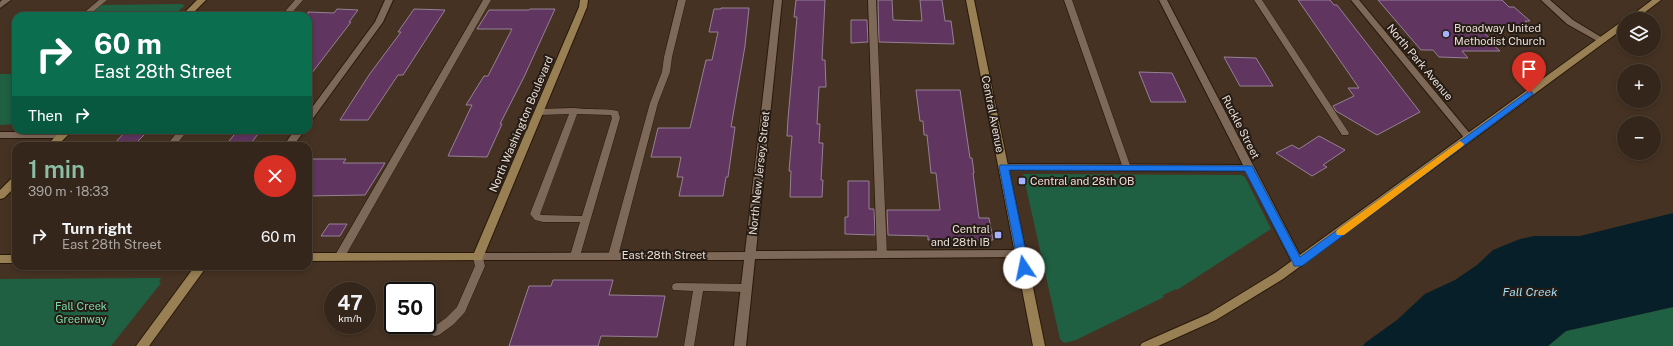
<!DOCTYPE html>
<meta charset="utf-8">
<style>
:root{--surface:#34261a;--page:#3c2e23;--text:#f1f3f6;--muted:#a9a5a2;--line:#4e4339;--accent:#8abfa5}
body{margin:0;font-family:"Public Sans",sans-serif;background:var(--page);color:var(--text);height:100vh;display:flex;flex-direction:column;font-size:15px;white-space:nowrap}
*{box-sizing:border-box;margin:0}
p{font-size:13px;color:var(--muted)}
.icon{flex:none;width:22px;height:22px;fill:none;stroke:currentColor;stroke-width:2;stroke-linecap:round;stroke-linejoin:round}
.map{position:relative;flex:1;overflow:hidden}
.details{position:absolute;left:12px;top:142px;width:300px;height:128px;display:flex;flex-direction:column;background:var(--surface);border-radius:12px;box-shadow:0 2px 6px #0003,0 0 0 1px var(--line)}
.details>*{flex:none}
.guide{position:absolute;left:12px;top:12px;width:300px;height:122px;border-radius:12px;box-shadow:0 2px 6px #0003,0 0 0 1px var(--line);background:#0b6e4f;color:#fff;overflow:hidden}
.buttons{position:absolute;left:1617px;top:12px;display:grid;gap:8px}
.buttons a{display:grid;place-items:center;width:44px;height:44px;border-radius:50%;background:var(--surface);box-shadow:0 2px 6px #0003,0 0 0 1px var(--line);font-size:20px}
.speed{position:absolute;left:324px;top:282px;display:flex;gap:8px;font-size:20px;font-weight:700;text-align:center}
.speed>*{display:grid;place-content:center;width:52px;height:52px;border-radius:50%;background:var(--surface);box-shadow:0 2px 6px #0003,0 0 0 1px var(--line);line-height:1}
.speed small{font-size:10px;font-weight:400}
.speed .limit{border:2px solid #111;border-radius:6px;background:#fff;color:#111}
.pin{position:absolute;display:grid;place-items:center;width:34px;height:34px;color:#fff;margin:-41px -17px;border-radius:50% 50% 50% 0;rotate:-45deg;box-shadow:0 0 4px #0007}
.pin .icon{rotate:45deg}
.me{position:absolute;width:44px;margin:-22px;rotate:349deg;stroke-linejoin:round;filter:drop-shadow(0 0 3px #0008)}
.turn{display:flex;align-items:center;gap:14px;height:84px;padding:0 16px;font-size:18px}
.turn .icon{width:52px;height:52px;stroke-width:2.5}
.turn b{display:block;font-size:28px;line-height:34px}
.then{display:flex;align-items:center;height:38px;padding:0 16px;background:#0003;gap:8px;font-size:15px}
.round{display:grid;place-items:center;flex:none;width:42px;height:42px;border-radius:21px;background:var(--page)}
.overview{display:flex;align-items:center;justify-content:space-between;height:68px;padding:0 16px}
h1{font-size:24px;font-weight:600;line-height:30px;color:var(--accent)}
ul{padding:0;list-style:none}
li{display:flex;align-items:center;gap:12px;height:52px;padding:0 16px}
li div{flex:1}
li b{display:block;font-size:15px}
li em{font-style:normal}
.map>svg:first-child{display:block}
.green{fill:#1f6042}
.water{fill:#071f28}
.building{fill:#603560;stroke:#958195}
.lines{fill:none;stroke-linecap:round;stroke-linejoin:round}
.lane-casing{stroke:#2a190a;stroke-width:1}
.street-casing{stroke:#2a190a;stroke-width:2}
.secondary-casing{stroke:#2a190a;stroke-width:2}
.lane{fill:#7e6958;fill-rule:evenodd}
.street{fill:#7e6958;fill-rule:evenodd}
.secondary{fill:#998054;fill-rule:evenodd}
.route{fill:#1a73e8;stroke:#114b97}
.slow{fill:#f59e0b}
.poi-dot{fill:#a7b1fc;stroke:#241c15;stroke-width:1.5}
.labels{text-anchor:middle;stroke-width:4;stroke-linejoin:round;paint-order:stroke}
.poi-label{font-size:11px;fill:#ebded5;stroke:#241c15;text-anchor:start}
.street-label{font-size:11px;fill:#ebded5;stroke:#241c15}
.park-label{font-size:11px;fill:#7bdba9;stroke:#241c15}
.water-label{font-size:12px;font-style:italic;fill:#a3def8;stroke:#241c15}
</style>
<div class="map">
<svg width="1673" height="346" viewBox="0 0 1673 346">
<rect width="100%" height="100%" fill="#453222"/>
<g class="green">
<path d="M180 4 185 5 173 16H86L99 5Z"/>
<path d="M0 74H16V124L0 125Z"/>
<path d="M1023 174 1241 175 1245 177 1271 229 1177 290 1176 289 1163 295 1164 297 1076 340 1064 343 1060 339Z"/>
<path d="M161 278 159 282 161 283 111 346H0V279Z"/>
<path d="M1673 307V346H1548L1566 331Z"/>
</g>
<path class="water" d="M1673 213V307L1566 331 1548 346H1363L1365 343 1397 320 1425 294 1455 280 1477 265 1493 250 1520 239 1534 236H1580Z"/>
<g class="building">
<path d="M796 0H825L822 60H825L826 87H819L817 124H820L819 143H823L821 180H823L822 197H790L791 171H789L792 136H787L788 119 797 17H794Z"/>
<path d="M878 0H892L893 20 922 21 920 0H942L945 21H951L954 44 879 42Z"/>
<path d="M1298 0H1330L1334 5H1337L1420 112 1377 135 1336 111 1333 106 1354 96 1348 88H1359Z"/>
<path d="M1378 0H1502L1509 7H1514L1530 21H1525L1531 27 1480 28 1492 41H1489L1500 51H1462L1468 58 1439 57 1433 50H1421Z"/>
<path d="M721 8H749L745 46 731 127H735L728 177H726L723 196H679L683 177H677L681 157H651L658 128H690L706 60H712L718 32H709L714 9H721Z"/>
<path d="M337 9 358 10 349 22H351L308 78V12L334 13Z"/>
<path d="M414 9 445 10 403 75H398L368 120H340L369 75 401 32H398Z"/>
<path d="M530 9H555L524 77 500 124H502L487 157 448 156 472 105H466L484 76H488L512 29H477L489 10H529Z"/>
<path d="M851 20H867L868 42 851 43Z"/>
<path d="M1224 57 1256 58 1273 86H1240Z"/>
<path d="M1139 72 1172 73 1186 102H1151Z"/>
<path d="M916 90H960L970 158H972L974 173H973L979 218H989L993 240H928V236L888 235 887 210H940L936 173H931L927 135H924L923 121H920Z"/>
<path d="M127 130H149L133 146H112Z"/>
<path d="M238 130H261L249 146H225Z"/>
<path d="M1319 136 1345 150 1323 165 1327 167 1312 176 1276 153 1292 145 1299 149Z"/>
<path d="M313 159H346L343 163H385L365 195 308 196V167Z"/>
<path d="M848 181H869V209H874L875 235 845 234V217H848Z"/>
<path d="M329 224H347L340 236H321Z"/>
<path d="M553 280H613L609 295 665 296 657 337 601 336 598 346H509L529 286H551Z"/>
</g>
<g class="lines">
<defs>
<g id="lane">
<path d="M99 0H107L88 16H80Z"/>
<path d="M295 0H303L289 16H281Z"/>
<path d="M483 0H491L343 260H335L334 257Z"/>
<path d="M678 0H686L672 57 670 72 658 103 618 256 617 259H609L608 256 650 103 662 72 664 57Z"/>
<path d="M868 0H876L887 255 886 258H878L877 255Z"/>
<path d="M1064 0H1072L1131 168 1130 170 1127 171 1123 168Z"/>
<path d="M1254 0H1262L1349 133 1348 135H1342Z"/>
<path d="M574 108C589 110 603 108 618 111L620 118 580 256 579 259H571L570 256 580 222H543L535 220 530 214 569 114 539 115 535 112 539 109ZM577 114 611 115 612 118 582 216 541 215 540 214Z"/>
<path d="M179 130H188L175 146H166Z"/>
<path d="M478 253 482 254 485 266 465 312 454 324 439 335 435 336 431 335 430 332 431 329 446 318 457 307 475 266 473 257 474 254Z"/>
<path d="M677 283 746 284 750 285 751 288 750 291 746 292 703 291 694 346H684L693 291 673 290 672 287 673 284Z"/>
</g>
<g id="street">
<path d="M2 0H11L0 8V2Z"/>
<path d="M385 0H393L383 22 311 121 308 122V113L375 22Z"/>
<path d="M774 0H782L756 251 1021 250 1025 251 1027 254 1025 257 755 259 746 346H734L744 260H474L472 257 474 254 478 253 745 252Z"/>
<path d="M1159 0H1167L1304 263 1302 266H1294L1246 171 1004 170 999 167 1004 164 1243 165Z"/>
<path d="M1351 0H1359L1472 136 1474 138 1472 140H1466Z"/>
<path d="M1541 0H1550L1573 20 1606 40 1605 42H1599L1567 24Z"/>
<path d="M295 130H305L293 146H283Z"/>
<path d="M0 132H63L68 135 63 138H0Z"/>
</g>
<g id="secondary">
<path d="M197 0H206L190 16H181Z"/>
<path d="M580 0H588L587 7 482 260 308 261V253H474L579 7Z"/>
<path d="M966 0H974L1045 346H1033Z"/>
<path d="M1652 0H1661L1636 19H1627Z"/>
<path d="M1621 22H1624V28L1283 279 1216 320 1158 346H1140L1142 343 1208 314 1275 273Z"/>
<path d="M62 130H73L57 146H46Z"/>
<path d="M16 177V186L4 198 0 199V190L12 178Z"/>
<rect x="0" y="255" width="16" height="8"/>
<path d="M195 266H207L149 346H136Z"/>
</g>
</defs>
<use href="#lane" class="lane-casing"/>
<use href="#street" class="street-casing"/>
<use href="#secondary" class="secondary-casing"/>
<use href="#lane" class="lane"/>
<use href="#street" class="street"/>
<use href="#secondary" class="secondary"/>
</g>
<path class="route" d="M1529 91 1533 93 1532 95 1302 266H1294L1293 263 1245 171 1009 170 1029 268 1027 271H1020L1019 268 999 167 1000 165 1252 166 1300 257Z"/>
<path class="slow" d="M1460 141 1464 144 1463 146 1344 235H1337L1336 232 1337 230Z"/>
<g class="poi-dot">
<circle cx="1446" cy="34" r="4"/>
<rect x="1018" y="177" width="8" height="8" rx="2"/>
<rect x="994" y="231" width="8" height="8" rx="2"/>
</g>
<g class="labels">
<g class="poi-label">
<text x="1454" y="32">Broadway United<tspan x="1454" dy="13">Methodist Church</tspan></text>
<text x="1030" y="185">Central and 28th OB</text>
<text x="990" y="233" text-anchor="end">Central<tspan x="990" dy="13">and 28th IB</tspan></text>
</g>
<g class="street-label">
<text transform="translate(1420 62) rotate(50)" y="4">North Park Avenue</text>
<text transform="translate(993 114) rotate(79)" y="4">Central Avenue</text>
<text transform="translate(521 124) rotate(-67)" y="4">North Washington Boulevard</text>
<text transform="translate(1241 127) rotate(63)" y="4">Ruckle Street</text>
<text transform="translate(759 173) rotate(-84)" y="4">North New Jersey Street</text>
<text x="664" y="259">East 28th Street</text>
</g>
<g class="park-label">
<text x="81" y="310">Fall Creek<tspan x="81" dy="13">Greenway</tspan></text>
</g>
<g class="water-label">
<text x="1530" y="296">Fall Creek</text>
</g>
</g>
</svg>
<div class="buttons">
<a><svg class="icon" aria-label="layers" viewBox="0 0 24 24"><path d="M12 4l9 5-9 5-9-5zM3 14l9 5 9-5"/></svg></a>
<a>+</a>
<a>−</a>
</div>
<div class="speed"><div>47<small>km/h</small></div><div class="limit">50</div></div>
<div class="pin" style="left:1529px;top:93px;background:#d93025"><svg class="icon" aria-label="arrive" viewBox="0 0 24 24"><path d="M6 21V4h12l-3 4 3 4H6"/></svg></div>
<svg class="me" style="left:1024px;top:268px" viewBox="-20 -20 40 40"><circle r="19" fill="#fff"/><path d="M0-13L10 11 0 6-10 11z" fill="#1a73e8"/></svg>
<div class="guide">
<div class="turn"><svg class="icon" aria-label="right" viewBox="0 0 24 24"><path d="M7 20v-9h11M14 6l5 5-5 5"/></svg><div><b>60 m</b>East 28th Street</div></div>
<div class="then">Then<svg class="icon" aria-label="right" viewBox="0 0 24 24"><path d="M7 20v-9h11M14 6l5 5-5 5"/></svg></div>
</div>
<section class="details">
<div class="overview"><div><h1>1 min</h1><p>390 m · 18:33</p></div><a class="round" style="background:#d93025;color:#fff"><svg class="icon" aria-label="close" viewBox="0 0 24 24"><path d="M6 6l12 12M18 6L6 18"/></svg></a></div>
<ul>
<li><svg class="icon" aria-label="right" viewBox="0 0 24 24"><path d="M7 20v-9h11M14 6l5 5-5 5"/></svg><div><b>Turn right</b><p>East 28th Street</p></div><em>60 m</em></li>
</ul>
</section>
</div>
